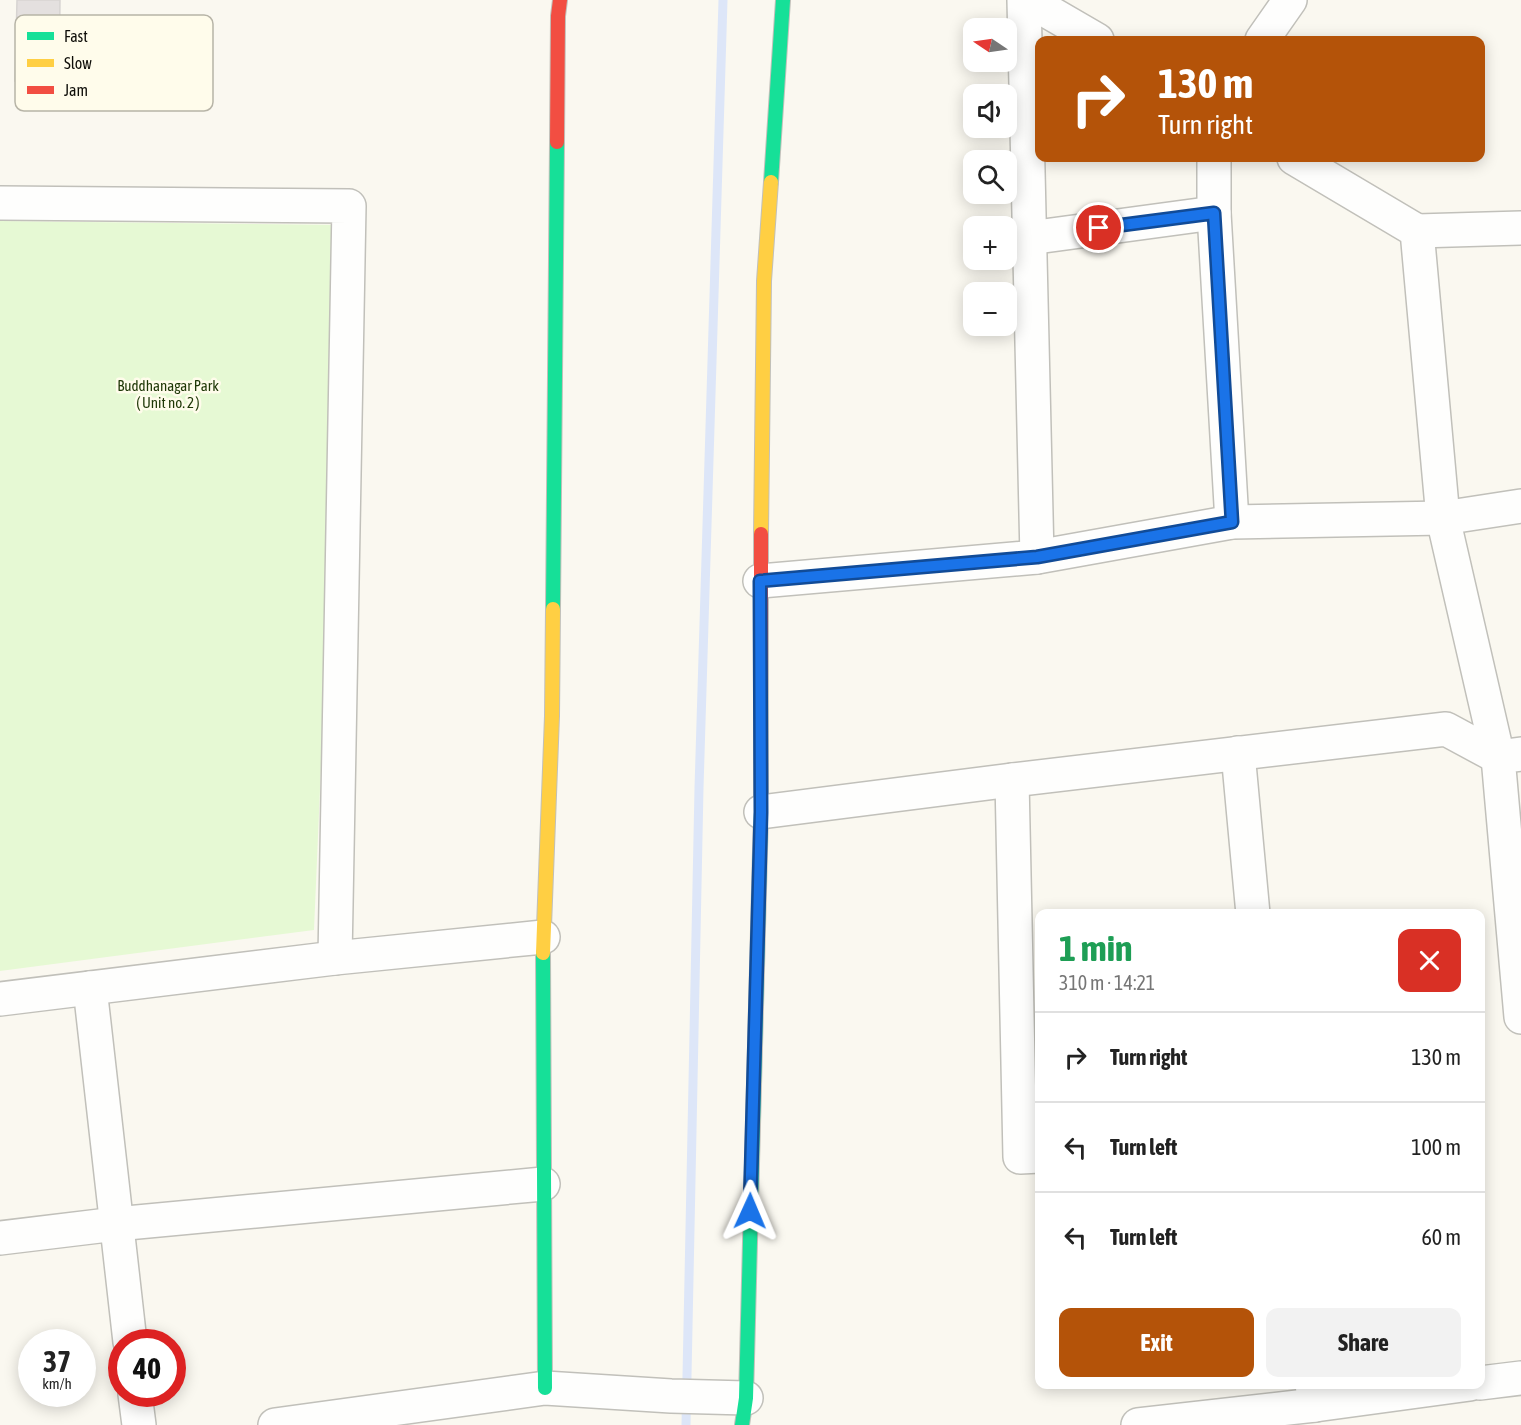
<!DOCTYPE html>
<meta charset="utf-8">
<style>
:root{--surface:#fff;--page:#f2f2f2;--text:#222;--muted:#767676;--line:#e0e0e0;--accent:#b45309}
body{margin:0;font-family:"Asap Condensed",sans-serif;background:var(--page);color:var(--text);height:100vh;display:flex;flex-direction:column;font-size:22px;white-space:nowrap}
*{box-sizing:border-box;margin:0}
p{font-size:20px;color:var(--muted)}
.icon{flex:none;width:33px;height:33px;fill:none;stroke:currentColor;stroke-width:2;stroke-linecap:round;stroke-linejoin:round}
.map{position:relative;flex:1;overflow:hidden}
.details{position:absolute;left:1035px;top:909px;width:450px;height:480px;display:flex;flex-direction:column;background:var(--surface);border-radius:12px;box-shadow:0 3px 15px #0003}
.details>*{flex:none}
.top-card{position:absolute;left:1035px;top:36px;width:450px;height:126px;border-radius:12px;box-shadow:0 3px 15px #0003;background:#b45309;color:#fff;overflow:hidden}
.needle{width:39px;rotate:283deg}
.buttons{position:absolute;left:963px;top:18px;display:grid;gap:12px}
.buttons a{display:grid;place-items:center;width:54px;height:54px;border-radius:12px;background:var(--surface);box-shadow:0 3px 15px #0003;font-size:30px}
.speed{position:absolute;left:18px;top:1329px;display:flex;gap:12px;font-size:30px;font-weight:700;text-align:center}
.speed>*{display:grid;place-content:center;width:78px;height:78px;border-radius:50%;background:var(--surface);box-shadow:0 3px 15px #0003;line-height:1}
.speed small{font-size:15px;font-weight:400}
.speed .limit{border:9px solid #d22;background:#fff;color:#111}
.pin{position:absolute;display:grid;place-items:center;width:51px;height:51px;color:#fff;margin:-26px;border:3px solid #fff;border-radius:50%;box-shadow:0 2px 6px #0007}
.me{position:absolute;width:66px;margin:-33px;rotate:1deg;stroke-linejoin:round;filter:drop-shadow(0 0 4px #0008)}
.turn{display:flex;align-items:center;gap:21px;height:126px;padding:0 24px;font-size:27px}
.turn .icon{width:78px;height:78px;stroke-width:2.5}
.turn b{display:block;font-size:42px;line-height:51px}
.round{display:grid;place-items:center;flex:none;width:63px;height:63px;border-radius:12px;background:var(--page)}
.overview{display:flex;align-items:center;justify-content:space-between;height:102px;padding:0 24px}
h1{font-size:36px;font-weight:700;line-height:45px;color:#1e9e55}
.cta{display:flex;gap:12px;margin-top:auto;padding:12px 24px}
.cta a{flex:1;height:69px;border-radius:12px;background:var(--accent);color:#fff;font-size:24px;font-weight:700;line-height:69px;text-align:center}
.cta a+a{background:var(--page);color:var(--text)}
ul{padding:0;list-style:none}
li{display:flex;align-items:center;gap:18px;height:90px;padding:0 24px;border-top:2px solid var(--line)}
li div{flex:1}
li b{display:block;font-size:22px}
li em{font-style:normal}
.map>svg:first-child{display:block}
.green{fill:#e6f9d4}
.lines{fill:none;stroke-linecap:round;stroke-linejoin:round}
.stream{stroke:#dde6f8;stroke-width:9}
.building{fill:#e4e0df;stroke:#d7d4d2;stroke-width:1.5}
.street-casing{stroke:#c1c0ba;stroke-width:36}
.fast-casing{stroke:#c1c0ba;stroke-width:16}
.slow-casing{stroke:#c1c0ba;stroke-width:16}
.jam-casing{stroke:#c1c0ba;stroke-width:16}
.street{stroke:#fefefd;stroke-width:33}
.fast{stroke:#16e098;stroke-width:14}
.slow{stroke:#ffcf43;stroke-width:14}
.jam{stroke:#f24e42;stroke-width:14}
.route-casing{stroke:#114b97;stroke-width:15}
.route{stroke:#1a73e8;stroke-width:10}
.labels{text-anchor:middle;stroke-width:5;stroke-linejoin:round;paint-order:stroke}
.park-label{font-size:15px;fill:#1e3706;stroke:#fffceb}
.key{fill:#fffceb;stroke:#b7b4a7;stroke-width:1.5}
.key-label{font-size:16px;fill:#0e0d08}
</style>
<div class="map">
<svg width="1521" height="1425" viewBox="0 0 1521 1425">
<rect width="100%" height="100%" fill="#faf8f0"/>
<path class="green" d="M0 221 344 225 314 930 0 971Z"/>
<g class="lines">
<path class="stream" d="M686 1425 699 788 723 0"/>
</g>
<path class="building" d="M17 0H60L59 82 15 81Z"/>
<g class="lines">
<defs>
<g id="street">
<path d="M1024 0 1037 557"/>
<path d="M1028 0 1097 40"/>
<path d="M1262 40 1290 0"/>
<path d="M1214 158V213L1232 522"/>
<path d="M1294 158 1417 231 1443 518 1498 757"/>
<path d="M0 203 349 206 335 958"/>
<path d="M1417 231 1521 228"/>
<path d="M1029 238 1214 213"/>
<path d="M760 581 1037 557 1232 522 1443 518 1521 506"/>
<path d="M1238 753 1253 914"/>
<path d="M1521 754 1498 757 1521 1017"/>
<path d="M1012 780 1020 1157 1040 1156"/>
<path d="M761 812 1012 780 1446 729 1498 757"/>
<path d="M90 988 130 1342"/>
<path d="M0 999 335 958 543 937"/>
<path d="M0 1238 116 1224 543 1184"/>
<path d="M1480 1383 1521 1378"/>
<path d="M135 1394 139 1425"/>
<path d="M1315 1405 1470 1384"/>
<path d="M275 1425 545 1388 671 1396 746 1398"/>
<path d="M1138 1425 1315 1405 1312 1384"/>
</g>
<g id="fast">
<path d="M771 182 783 0"/>
<path d="M553 609 557 142"/>
<path d="M543 953 545 1388"/>
<path d="M742 1425 746 1398 761 812V757"/>
</g>
<g id="slow">
<path d="M761 534 764 281 771 182"/>
<path d="M543 953 552 716 553 609"/>
</g>
<g id="jam">
<path d="M557 142 558 16 560 0"/>
<path d="M761 534V757"/>
</g>
</defs>
<use href="#street" class="street-casing"/>
<use href="#fast" class="fast-casing"/>
<use href="#slow" class="slow-casing"/>
<use href="#jam" class="jam-casing"/>
<use href="#street" class="street"/>
<use href="#fast" class="fast"/>
<use href="#slow" class="slow"/>
<use href="#jam" class="jam"/>
</g>
<g class="lines">
<defs>
<path id="route" d="M750 1211 761 812 760 581 1037 557 1232 522 1214 213 1099 228"/>
</defs>
<use href="#route" class="route-casing"/>
<use href="#route" class="route"/>
</g>
<g class="labels">
<g class="park-label">
<text x="168" y="391">Buddhanagar Park<tspan x="168" dy="17">( Unit no. 2 )</tspan></text>
</g>
</g>
<rect x="15" y="15" width="198" height="96" rx="9" class="key"/>
<rect x="27" y="32" width="27" height="8" fill="#16e098"/>
<rect x="27" y="59" width="27" height="8" fill="#ffcf43"/>
<rect x="27" y="86" width="27" height="8" fill="#f24e42"/>
<g class="key-label">
<text x="64" y="42">Fast</text>
<text x="64" y="69">Slow</text>
<text x="64" y="96">Jam</text>
</g>
</svg>
<div class="buttons">
<a><svg class="needle" viewBox="-14 -14 28 28"><path d="M0-13l5 13h-10z" fill="#e53935"/><path d="M0 13l5-13h-10z" fill="#767676"/></svg></a>
<a><svg class="icon" aria-label="sound" viewBox="0 0 24 24"><path d="M4 9h4l5-4v14l-5-4H4zM17 9q2 3 0 6"/></svg></a>
<a><svg class="icon" aria-label="search" viewBox="0 0 24 24"><circle cx="10" cy="10" r="6"/><path d="M15 15l6 6"/></svg></a>
<a>+</a>
<a>−</a>
</div>
<div class="speed"><div>37<small>km/h</small></div><div class="limit">40</div></div>
<div class="pin" style="left:1099px;top:228px;background:#d93025"><svg class="icon" aria-label="arrive" viewBox="0 0 24 24"><path d="M6 21V4h12l-3 4 3 4H6"/></svg></div>
<svg class="me" style="left:750px;top:1211px" viewBox="-20 -20 40 40"><path d="M0-17L14 15 0 8-14 15z" fill="#1a73e8" stroke="#fff" stroke-width="4"/></svg>
<div class="top-card">
<div class="turn"><svg class="icon" aria-label="right" viewBox="0 0 24 24"><path d="M7 20v-9h11M14 6l5 5-5 5"/></svg><div><b>130 m</b>Turn right</div></div>
</div>
<section class="details">
<div class="overview"><div><h1>1 min</h1><p>310 m · 14:21</p></div><a class="round" style="background:#d93025;color:#fff"><svg class="icon" aria-label="close" viewBox="0 0 24 24"><path d="M6 6l12 12M18 6L6 18"/></svg></a></div>
<ul>
<li><svg class="icon" aria-label="right" viewBox="0 0 24 24"><path d="M7 20v-9h11M14 6l5 5-5 5"/></svg><div><b>Turn right</b></div><em>130 m</em></li>
<li><svg class="icon" aria-label="left" viewBox="0 0 24 24"><path d="M17 20v-9H6M10 6l-5 5 5 5"/></svg><div><b>Turn left</b></div><em>100 m</em></li>
<li><svg class="icon" aria-label="left" viewBox="0 0 24 24"><path d="M17 20v-9H6M10 6l-5 5 5 5"/></svg><div><b>Turn left</b></div><em>60 m</em></li>
</ul>
<div class="cta"><a>Exit</a><a>Share</a></div>
</section>
</div>
